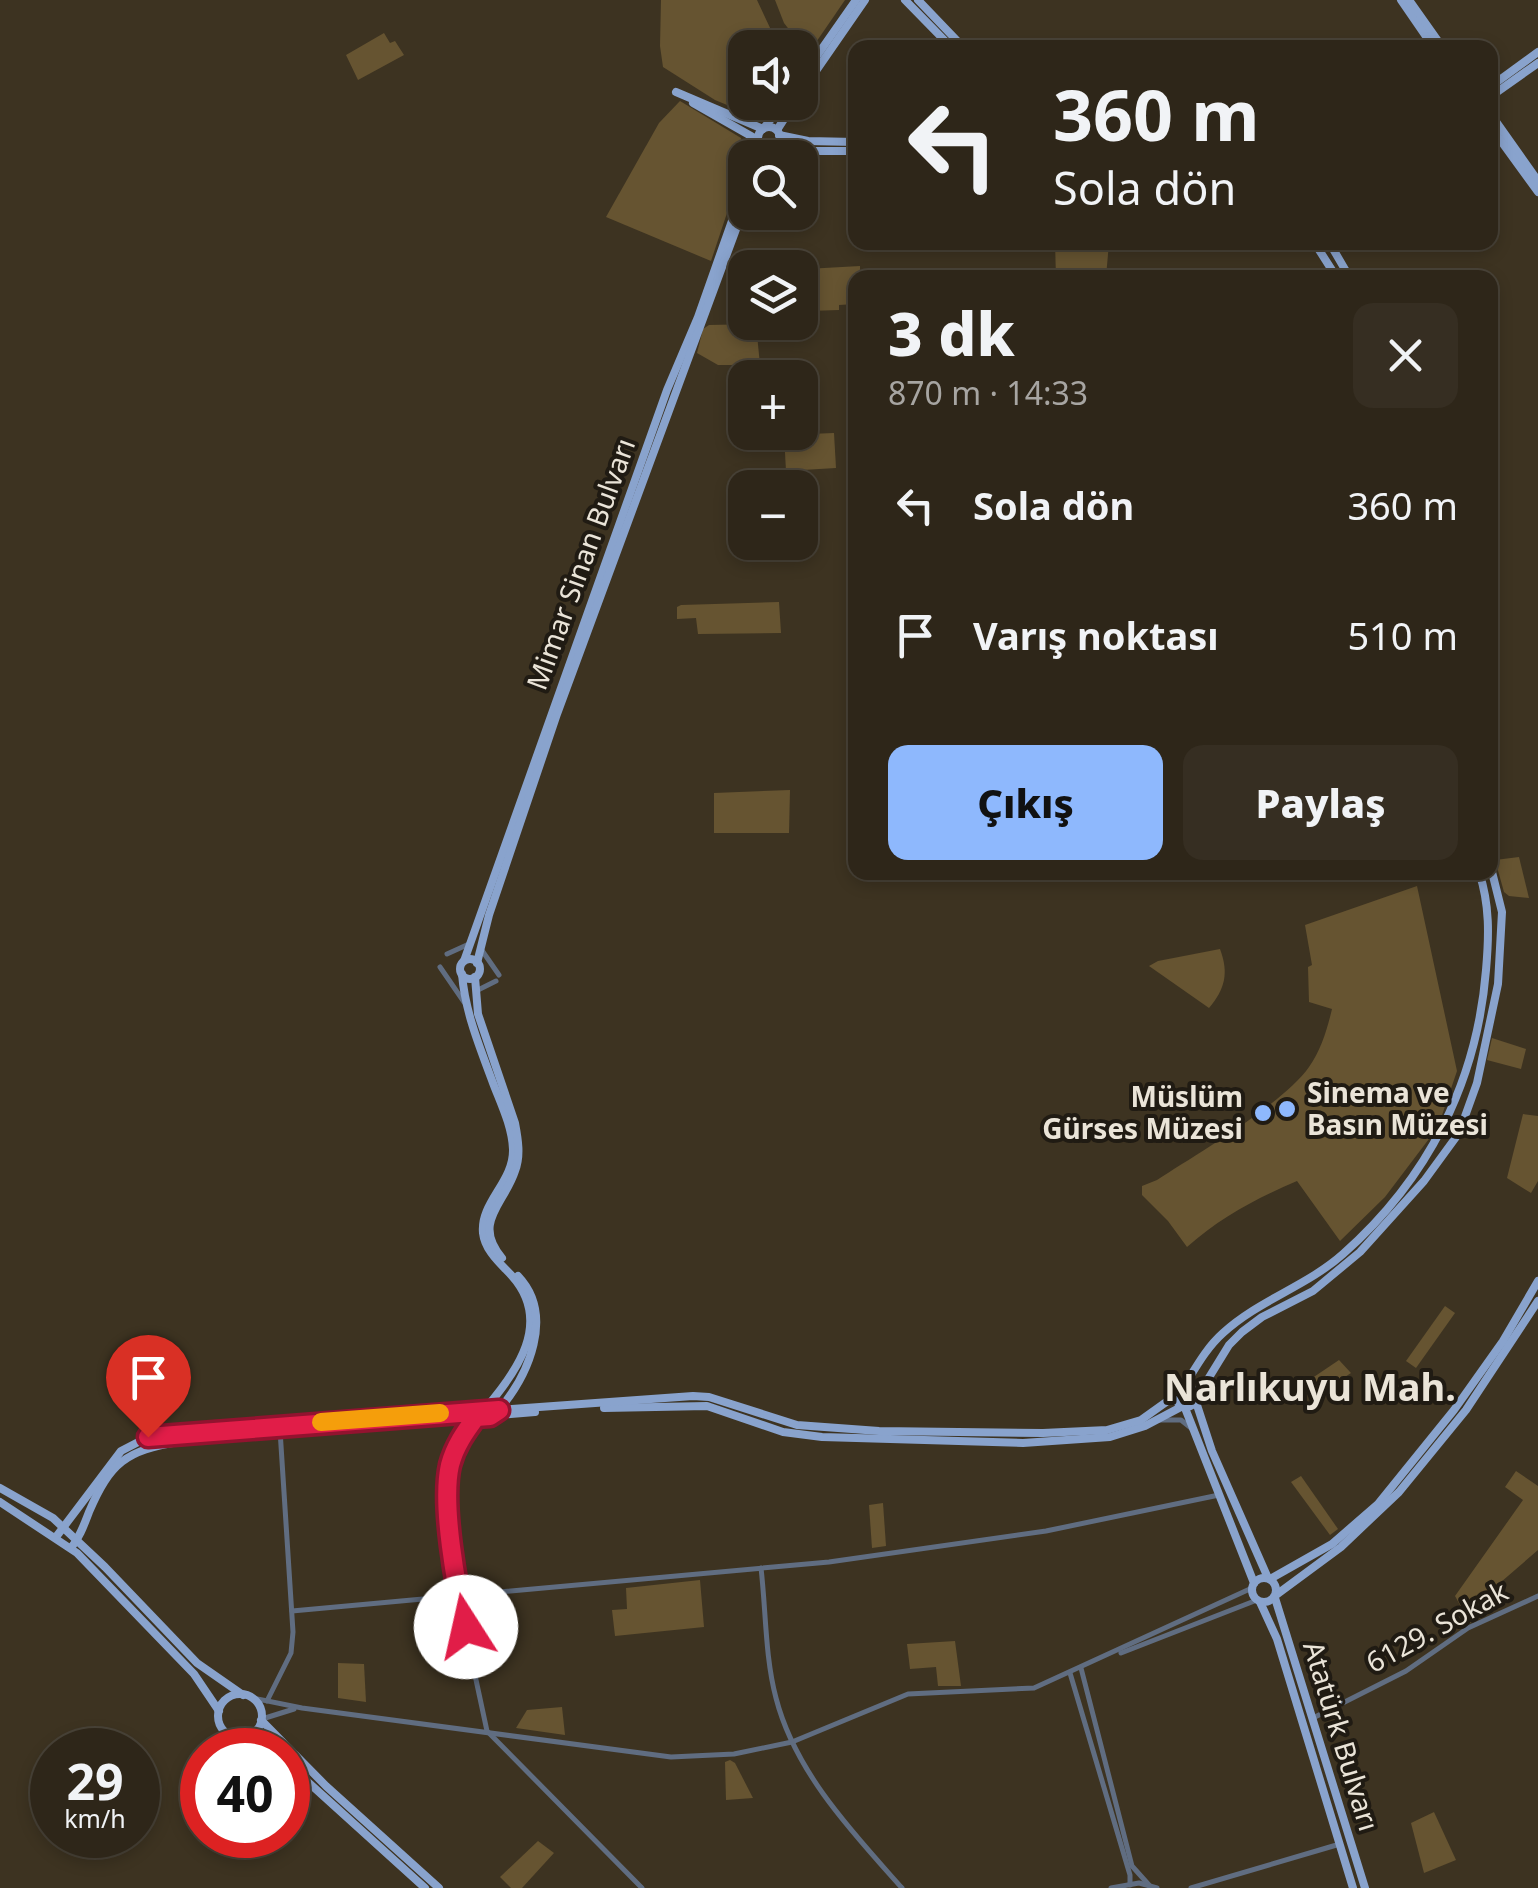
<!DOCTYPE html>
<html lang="tr">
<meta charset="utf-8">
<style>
:root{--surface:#2e2619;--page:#362e22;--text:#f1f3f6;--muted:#a7a5a2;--line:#494338;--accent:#8eb8fd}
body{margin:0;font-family:"Noto Sans",sans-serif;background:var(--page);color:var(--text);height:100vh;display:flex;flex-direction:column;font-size:38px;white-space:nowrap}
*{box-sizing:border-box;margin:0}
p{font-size:32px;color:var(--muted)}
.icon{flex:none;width:55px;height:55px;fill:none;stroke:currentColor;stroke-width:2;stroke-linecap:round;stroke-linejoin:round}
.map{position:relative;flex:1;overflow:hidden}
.details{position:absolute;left:848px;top:270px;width:650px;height:610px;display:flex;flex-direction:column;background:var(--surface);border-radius:20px;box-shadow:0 5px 15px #0003,0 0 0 2px var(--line)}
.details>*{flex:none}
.hud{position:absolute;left:848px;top:40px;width:650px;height:210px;border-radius:20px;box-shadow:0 5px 15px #0003,0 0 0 2px var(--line);background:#2e2619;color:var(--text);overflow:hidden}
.fabs{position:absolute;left:728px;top:30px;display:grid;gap:20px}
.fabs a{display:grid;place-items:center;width:90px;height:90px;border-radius:20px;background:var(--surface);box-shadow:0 5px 15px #0003,0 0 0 2px var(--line);font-size:50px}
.speed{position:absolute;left:30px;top:1728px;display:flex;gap:20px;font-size:50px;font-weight:700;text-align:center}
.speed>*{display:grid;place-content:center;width:130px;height:130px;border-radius:50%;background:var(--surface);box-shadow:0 5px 15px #0003,0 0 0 2px var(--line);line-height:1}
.speed small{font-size:25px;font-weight:400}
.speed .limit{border:15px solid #d22;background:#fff;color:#111}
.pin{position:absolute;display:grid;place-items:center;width:85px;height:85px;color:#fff;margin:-102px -42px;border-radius:50% 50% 50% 0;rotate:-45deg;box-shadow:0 0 10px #0007}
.pin .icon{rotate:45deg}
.me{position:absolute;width:110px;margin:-55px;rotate:350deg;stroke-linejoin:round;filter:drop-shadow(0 0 8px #0008)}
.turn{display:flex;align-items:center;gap:35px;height:210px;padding:0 40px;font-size:45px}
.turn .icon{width:130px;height:130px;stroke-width:2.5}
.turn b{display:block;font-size:70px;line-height:85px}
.round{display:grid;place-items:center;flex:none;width:105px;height:105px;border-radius:20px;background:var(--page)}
.summary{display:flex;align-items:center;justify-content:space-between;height:170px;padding:0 40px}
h1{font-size:60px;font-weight:800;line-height:75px}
.button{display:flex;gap:20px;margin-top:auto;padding:20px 40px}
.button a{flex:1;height:115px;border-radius:20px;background:var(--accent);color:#111;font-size:40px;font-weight:800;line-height:115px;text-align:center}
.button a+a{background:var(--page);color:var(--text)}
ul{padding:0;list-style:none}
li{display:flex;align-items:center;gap:30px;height:130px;padding:0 40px}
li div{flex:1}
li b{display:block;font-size:38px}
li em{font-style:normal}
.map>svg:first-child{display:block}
.green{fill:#665431}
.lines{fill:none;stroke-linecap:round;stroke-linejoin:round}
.minor{stroke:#606d81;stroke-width:5}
.major{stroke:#89a3cd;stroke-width:8}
.route-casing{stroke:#92132f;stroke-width:25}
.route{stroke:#e11d48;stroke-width:18}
.slow{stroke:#f59e0b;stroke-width:18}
.poi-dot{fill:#8eb8fd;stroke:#201b13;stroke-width:4}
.labels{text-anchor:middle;stroke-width:8;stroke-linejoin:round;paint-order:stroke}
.street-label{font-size:28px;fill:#eae4d8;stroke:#201b13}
.poi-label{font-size:28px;font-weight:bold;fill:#eae4d8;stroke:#201b13;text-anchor:start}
.district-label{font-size:38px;font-weight:bold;fill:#eae4d8;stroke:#201b13}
</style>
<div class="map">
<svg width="1538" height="1888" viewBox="0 0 1538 1888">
<rect width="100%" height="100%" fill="#3d3321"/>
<g class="green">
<path d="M661 0H757L779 47 745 48V102L767 103 756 117 715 100 663 67 660 46Z"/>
<path d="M775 0H845L808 54 784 23Z"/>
<path d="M384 33 390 43 395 41 404 55 358 80 346 55Z"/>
<path d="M680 101 741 138 746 156 711 261 606 217 659 123Z"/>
<path d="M1055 243H1109L1106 277H1056Z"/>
<path d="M860 266V277L855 278V304L839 305V310L809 311 806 269Z"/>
<path d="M756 324 760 365H718L697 353 703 329 709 325Z"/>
<path d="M834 433 836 468 786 471 784 435Z"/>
<path d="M779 602 781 633 698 634 696 618 677 619V607L681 605Z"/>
<path d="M790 790 789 833H714V793Z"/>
<path d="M1519 857 1529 898 1509 896 1504 892 1495 860Z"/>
<path d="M1417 886 1457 1071 1438 1127 1385 1197 1340 1241 1297 1181C1255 1199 1221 1217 1187 1247L1168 1221 1142 1195V1186L1157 1180C1197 1154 1283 1104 1309 1067 1321 1050 1327 1030 1332 1009L1309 1002 1308 967 1312 965 1305 925Z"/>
<path d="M1220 949C1229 973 1225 989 1209 1008L1149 966 1158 961Z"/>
<path d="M1492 1038 1526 1049 1521 1069 1487 1060Z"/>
<path d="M1523 1114 1538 1116V1181L1531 1193 1507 1178Z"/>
<path d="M1445 1306 1455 1313 1416 1368 1406 1361Z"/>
<path d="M1339 1360 1351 1373 1316 1396 1296 1389Z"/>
<path d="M1516 1471 1538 1486V1550L1501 1582 1506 1603 1470 1623 1455 1596 1523 1500 1505 1487Z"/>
<path d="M1301 1476 1338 1529 1330 1535 1291 1482Z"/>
<path d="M883 1503 886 1546 872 1548 869 1505Z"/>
<path d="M700 1580 704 1627 615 1636 612 1610 627 1609 626 1588Z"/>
<path d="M955 1641 961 1686H938L936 1667 910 1669 907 1644Z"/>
<path d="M338 1663 364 1664 366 1702 338 1698Z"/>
<path d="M562 1707 565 1735 516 1728 527 1710Z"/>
<path d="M730 1760 735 1763 753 1798 726 1800 725 1762Z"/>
<path d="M1434 1812 1456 1860 1424 1873 1411 1823Z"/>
<path d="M538 1841 554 1853 522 1888H511L500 1877Z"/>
</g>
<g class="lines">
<g class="minor">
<path d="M481 949 499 975"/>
<path d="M447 954 469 944"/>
<path d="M440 967 464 1002"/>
<path d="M478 990 496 981"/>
<path d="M476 1417 458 1442 446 1484 458 1596 487 1731 642 1888"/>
<path d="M1160 1420H1181L1191 1428"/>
<path d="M761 1568C766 1610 765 1657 776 1698 795 1772 852 1832 902 1888"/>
<path d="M292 1611 829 1562 1046 1531 1219 1495"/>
<path d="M1121 1653 1257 1600"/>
<path d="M1081 1668 1132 1866 1149 1885"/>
<path d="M1070 1673 1130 1875V1885"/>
<path d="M253 1698 302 1708 671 1757 734 1754 792 1742 908 1694 1034 1688 1252 1588"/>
<path d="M267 1701 291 1653 293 1632 280 1430"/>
<path d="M1313 1718 1406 1671 1468 1628 1538 1596"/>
<path d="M262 1719 294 1709"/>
<path d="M1111 1888 1139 1883 1157 1888"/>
<path d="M1191 1888 1340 1844"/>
</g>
<g class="major">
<path d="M905 0 952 48"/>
<path d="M918 0 964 48"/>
<path d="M1401 0 1434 48"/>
<path d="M1409 0 1443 48"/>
<path d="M800 80 856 0"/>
<path d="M1490 87 1538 52"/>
<path d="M676 92 763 129 785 102"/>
<path d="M800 94 865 0"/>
<path d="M1490 97 1538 63"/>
<path d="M693 103 758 140"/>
<path d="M1490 113 1538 181"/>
<path d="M1490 126 1538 192"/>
<circle cx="769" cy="138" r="11"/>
<path d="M777 130 795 102"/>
<path d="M779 135 808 141 855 142"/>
<path d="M775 147 788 151H855"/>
<path d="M754 158 759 142"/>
<path d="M1314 242 1337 278"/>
<path d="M1329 242 1350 278"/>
<circle cx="470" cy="969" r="10"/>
<path d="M464 961 667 390 698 317 745 184"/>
<path d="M477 963 489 915 557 714 745 205"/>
<path d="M462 974C465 1012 480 1048 493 1083 501 1104 512 1126 513 1149 514 1182 480 1202 483 1233 485 1251 501 1264 512 1276 553 1322 517 1372 484 1410"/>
<path d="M475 977 478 1014 515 1123C518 1139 521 1156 515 1171 504 1205 472 1222 502 1258"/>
<circle cx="1186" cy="1397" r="10"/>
<path d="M1183 1388C1195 1369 1206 1348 1223 1333 1259 1300 1307 1286 1343 1254 1428 1179 1477 1082 1486 970 1489 936 1490 905 1479 872"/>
<path d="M1197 1397 1229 1345 1242 1332 1262 1317 1313 1291 1360 1252 1424 1181 1459 1133 1477 1083 1498 984 1502 912 1490 864"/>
<path d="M1196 1402 1212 1451 1268 1578"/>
<path d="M604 1408 707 1406 783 1432 822 1437 1023 1443 1110 1437 1145 1426 1181 1407"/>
<path d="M1185 1408 1254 1583"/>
<path d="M498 1411C529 1375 555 1315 518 1276"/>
<path d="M0 1488 53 1518 105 1567 197 1663 243 1695"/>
<path d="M0 1502 77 1553 194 1674 219 1711"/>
<path d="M56 1537 121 1451 148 1437 173 1433 693 1396 709 1397 797 1425 879 1431 1043 1433 1107 1430 1141 1420 1176 1395"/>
<path d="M71 1548C80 1537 84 1525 89 1512 110 1463 126 1450 179 1442L535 1412"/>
<circle cx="1264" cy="1590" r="12"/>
<path d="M1270 1579 1332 1544 1378 1504 1454 1410 1503 1341 1538 1281"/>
<path d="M1276 1595 1341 1547 1399 1492 1466 1410 1538 1301"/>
<path d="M1275 1598 1365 1888"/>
<path d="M1260 1602 1277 1639 1353 1888"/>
<circle cx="240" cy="1716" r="22"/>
<path d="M261 1720 326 1786 439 1888"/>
<path d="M245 1737 271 1750"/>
<path d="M288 1764 425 1888"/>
</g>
</g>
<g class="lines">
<defs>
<path id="route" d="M148 1437 499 1410 490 1416 476 1417C465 1432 455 1446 450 1465 441 1504 456 1587 466 1627"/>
</defs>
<use href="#route" class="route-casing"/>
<use href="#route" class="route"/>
<path class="slow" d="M321 1422 440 1413"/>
</g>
<g class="poi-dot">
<circle cx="1287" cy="1109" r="10"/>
<circle cx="1263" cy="1113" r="10"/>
</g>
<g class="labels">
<g class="street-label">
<text transform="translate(581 564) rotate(-70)" y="10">Mimar Sinan Bulvarı</text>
<text transform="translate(1437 1627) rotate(-29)" y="10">6129. Sokak</text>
<text transform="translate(1341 1736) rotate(73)" y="10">Atatürk Bulvarı</text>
</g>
<g class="poi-label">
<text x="1307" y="1103">Sinema ve<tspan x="1307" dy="32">Basın Müzesi</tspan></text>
<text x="1243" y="1107" text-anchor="end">Müslüm<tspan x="1243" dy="32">Gürses Müzesi</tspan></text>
</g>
<g class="district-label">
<text x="1310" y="1401">Narlıkuyu Mah.</text>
</g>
</g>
</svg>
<div class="fabs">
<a><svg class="icon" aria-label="sound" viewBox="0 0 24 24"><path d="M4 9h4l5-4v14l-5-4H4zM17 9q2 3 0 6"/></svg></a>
<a><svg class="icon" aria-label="search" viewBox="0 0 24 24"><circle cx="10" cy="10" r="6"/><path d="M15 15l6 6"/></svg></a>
<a><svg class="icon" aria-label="layers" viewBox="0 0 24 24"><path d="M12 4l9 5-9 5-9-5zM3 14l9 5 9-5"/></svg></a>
<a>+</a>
<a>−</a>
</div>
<div class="speed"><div>29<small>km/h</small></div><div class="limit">40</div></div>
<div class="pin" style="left:148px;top:1437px;background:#d93025"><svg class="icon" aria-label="arrive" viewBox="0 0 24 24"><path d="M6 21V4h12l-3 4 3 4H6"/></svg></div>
<svg class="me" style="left:466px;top:1627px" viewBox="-20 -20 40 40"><circle r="19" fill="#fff"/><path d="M0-13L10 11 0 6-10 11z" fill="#e11d48"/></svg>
<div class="hud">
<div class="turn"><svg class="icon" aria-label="left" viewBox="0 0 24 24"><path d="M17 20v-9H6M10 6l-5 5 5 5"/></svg><div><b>360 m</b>Sola dön</div></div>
</div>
<section class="details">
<div class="summary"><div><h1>3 dk</h1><p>870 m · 14:33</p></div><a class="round"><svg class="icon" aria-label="close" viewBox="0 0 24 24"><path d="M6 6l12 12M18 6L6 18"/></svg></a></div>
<ul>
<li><svg class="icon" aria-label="left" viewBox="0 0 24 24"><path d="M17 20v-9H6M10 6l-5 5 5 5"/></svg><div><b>Sola dön</b></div><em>360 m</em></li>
<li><svg class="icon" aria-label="arrive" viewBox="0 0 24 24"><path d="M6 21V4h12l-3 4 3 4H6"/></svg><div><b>Varış noktası</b></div><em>510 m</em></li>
</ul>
<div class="button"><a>Çıkış</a><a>Paylaş</a></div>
</section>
</div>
